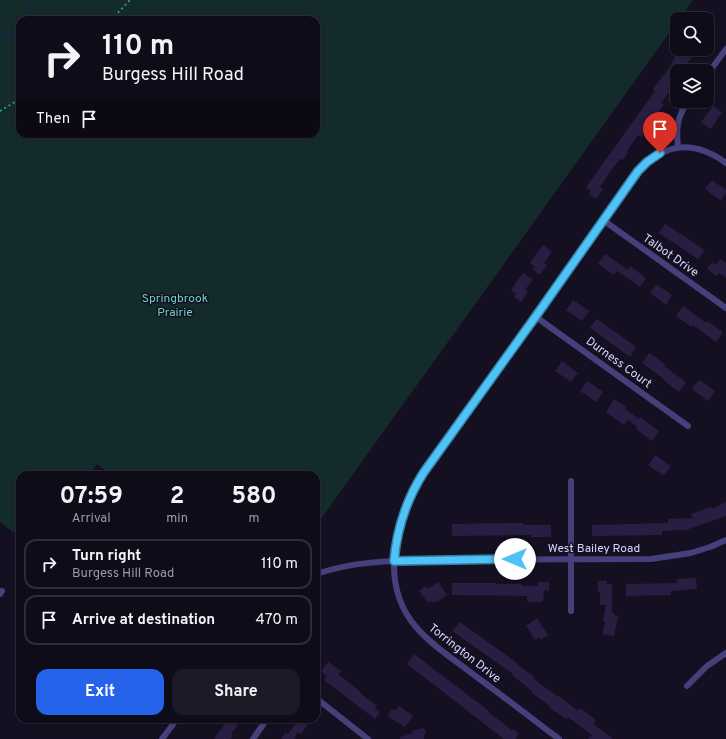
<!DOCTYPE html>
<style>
:root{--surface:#0f0c1a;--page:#1d1a27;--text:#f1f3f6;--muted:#9b9ba2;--line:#2f2c39;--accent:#2563eb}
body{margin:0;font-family:Overpass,sans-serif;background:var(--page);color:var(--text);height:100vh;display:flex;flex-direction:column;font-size:15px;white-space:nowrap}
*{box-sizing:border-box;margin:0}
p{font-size:13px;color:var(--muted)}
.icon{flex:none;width:22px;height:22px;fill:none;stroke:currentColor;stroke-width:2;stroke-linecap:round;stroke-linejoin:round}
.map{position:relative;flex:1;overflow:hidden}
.drawer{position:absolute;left:16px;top:471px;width:304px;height:252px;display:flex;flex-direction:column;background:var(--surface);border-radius:12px;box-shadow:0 1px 3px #0004,0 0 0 1px var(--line)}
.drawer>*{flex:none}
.guide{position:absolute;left:16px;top:16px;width:304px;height:122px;border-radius:12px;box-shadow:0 1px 3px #0004,0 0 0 1px var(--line);background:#0f0c1a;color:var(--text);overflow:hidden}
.fabs{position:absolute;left:670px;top:12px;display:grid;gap:8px}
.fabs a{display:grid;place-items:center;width:44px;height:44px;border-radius:8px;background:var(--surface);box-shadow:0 1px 3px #0004,0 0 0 1px var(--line);font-size:20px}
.pin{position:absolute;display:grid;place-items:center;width:34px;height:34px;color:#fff;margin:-41px -17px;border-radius:50% 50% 50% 0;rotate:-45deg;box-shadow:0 0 4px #0007}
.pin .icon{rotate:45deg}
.me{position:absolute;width:44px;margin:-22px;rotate:270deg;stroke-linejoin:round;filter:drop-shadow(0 0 3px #0008)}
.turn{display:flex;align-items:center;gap:14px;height:84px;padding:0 20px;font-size:18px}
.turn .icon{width:52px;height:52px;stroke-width:2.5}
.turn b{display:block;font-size:28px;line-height:34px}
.then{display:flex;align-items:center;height:38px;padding:0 20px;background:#0003;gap:8px;font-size:15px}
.eta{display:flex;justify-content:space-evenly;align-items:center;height:68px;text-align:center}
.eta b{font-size:24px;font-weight:700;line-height:28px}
.button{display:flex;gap:8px;margin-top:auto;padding:8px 20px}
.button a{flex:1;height:46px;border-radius:12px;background:var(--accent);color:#fff;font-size:16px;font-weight:700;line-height:46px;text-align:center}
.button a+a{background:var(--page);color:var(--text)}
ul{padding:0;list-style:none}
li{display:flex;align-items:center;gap:12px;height:50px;margin:0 8px 6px;padding:0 12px;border:2px solid var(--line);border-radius:12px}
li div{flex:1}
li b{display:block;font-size:15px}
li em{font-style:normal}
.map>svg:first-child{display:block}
.green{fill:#142b2b;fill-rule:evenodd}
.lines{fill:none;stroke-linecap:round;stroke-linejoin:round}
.stream{stroke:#152647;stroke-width:2}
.building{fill:#271e41}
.path{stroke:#3aaaa9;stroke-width:1.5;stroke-dasharray:2 3;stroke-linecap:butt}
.street{stroke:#45407c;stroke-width:6}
.route-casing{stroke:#337fa1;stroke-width:10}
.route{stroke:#4fc3f7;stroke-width:7}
.labels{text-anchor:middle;stroke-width:3;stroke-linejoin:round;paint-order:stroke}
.street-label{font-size:12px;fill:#dbd5fb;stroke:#141022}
.park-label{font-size:12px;fill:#68d4bf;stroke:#141022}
</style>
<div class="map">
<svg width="726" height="739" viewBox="0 0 726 739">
<rect width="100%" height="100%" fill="#141022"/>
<path class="green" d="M0 0H693L679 19H677V22L316 526V475H111L97 464 89 475H20V537L0 522ZM20 20H316V134H20Z"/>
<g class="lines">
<g class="stream">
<path d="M29 20C33 12 34 8 29 0"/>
<path d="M0 36 13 35 20 31"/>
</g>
</g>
<g class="building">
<path d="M678 49H692L696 51 687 64 690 66 686 71H677V81L661 103 664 104 657 114 654 112 645 126 647 128 641 137 638 135 627 151 628 152 623 160 620 159 612 169 600 187 603 189 596 199 589 194 591 191 586 187 655 91 653 89 672 64 671 63 675 57 674 56Z"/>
<path d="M713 106 722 112 711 129 701 122Z"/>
<path d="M712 180 726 190V193L721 201 705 189Z"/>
<path d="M665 224 705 250 698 259 659 233Z"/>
<path d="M543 245 552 252 544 263 547 265 540 275 533 270 535 267 530 263Z"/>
<path d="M605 254 628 270 630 266 646 278 640 287 617 271 614 275 598 264Z"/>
<path d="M720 259 726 263V278L719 273 717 276 707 269 712 262 716 265Z"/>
<path d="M523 273 533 279 525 290 528 292 521 302 514 297 516 294 511 290Z"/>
<path d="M656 284 672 295 666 305 650 293Z"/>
<path d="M573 300 589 311 582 321 566 310Z"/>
<path d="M683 306 706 323 707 321 723 332 716 342 693 325 692 327 676 316Z"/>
<path d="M597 319 636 347 630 357 590 328Z"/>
<path d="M649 353 665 364 664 366 686 382 679 392 663 380 664 379 642 363Z"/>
<path d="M562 361 578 373 571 382 555 371Z"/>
<path d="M699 380 715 391 708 401 692 389Z"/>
<path d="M587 381 603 392 596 402 580 391Z"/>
<path d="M614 399 626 407 625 409 639 419 640 417 659 431 652 441 636 429 637 427 628 420 624 425 606 412Z"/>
<path d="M655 455 671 466 664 476 648 465Z"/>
<path d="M726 502V516L686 530 662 531V535L592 536V525L668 523V519L693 518 691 514 711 507 712 509Z"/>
<path d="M504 523H523V525H551V537H531V535L452 536V524Z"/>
<path d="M696 578 697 589 671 591V595L626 596V584L677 583V579Z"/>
<path d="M598 581H607V584H612V612L614 613V615L618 616 614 636 602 634 605 622 603 621 606 605H600V592H598Z"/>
<path d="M438 582 447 595 437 602 436 601 433 603 431 601 428 603 419 591 426 586 428 589Z"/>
<path d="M538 582H549V591L544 590 543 602H530L527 600V596L452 595V583H496V584H521V586H538Z"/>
<path d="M537 618 548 635 541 640 539 637 535 640 526 626Z"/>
<path d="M460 622 516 662V663L535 678 534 679 558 697 559 696 578 711 580 708 596 720 593 724 613 739H588L592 735 568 717 566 719 550 708 551 707 531 692 532 691 512 675 513 674 452 631Z"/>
<path d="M414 654 489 711 488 712 512 730 513 729 519 734 515 739H504L407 664Z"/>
<path d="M328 662 341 671 338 674 361 692 360 693 377 706 375 708 380 712 375 719 324 680 327 676 321 671Z"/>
<path d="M399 706 413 716 405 727 387 716 392 709 395 711Z"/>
<path d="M227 719H242L231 734 233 736 230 739H214L225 724 224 723Z"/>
<path d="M299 719H306L310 722 301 734 298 732 294 738 296 739H281L286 732 288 734Z"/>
<path d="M424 728 426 734 424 735V739H400V737L414 733 411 731Z"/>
</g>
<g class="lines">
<g class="path">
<path d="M111 20 130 0"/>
<path d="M0 111 20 99"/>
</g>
<g class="street">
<path d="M707 75 726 49"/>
<path d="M678 147C676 128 677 117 688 101"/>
<path d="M603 220 726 308"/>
<path d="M536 317 688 426"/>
<path d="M571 481V611"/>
<path d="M316 574C352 562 385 561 422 560L651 559 691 553 710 547 726 540"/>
<path d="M0 594 2 591"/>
<path d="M687 686 707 666 726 653"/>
<path d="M316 698 368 739"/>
<path d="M162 739 177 719"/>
<path d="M253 739 267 719"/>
<path d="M559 739C531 718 503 696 474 675 455 660 432 646 416 627 378 583 395 516 424 472L536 317 638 171C666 142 694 140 726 163"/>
</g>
</g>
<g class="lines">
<defs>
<path id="route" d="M515 559 394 561C397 528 406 500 424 472L536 316 638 171 647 162 660 153"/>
</defs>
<use href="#route" class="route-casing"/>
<use href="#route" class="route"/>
</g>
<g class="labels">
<g class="street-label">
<text transform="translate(671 255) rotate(35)" y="4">Talbot Drive</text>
<text transform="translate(619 362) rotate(36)" y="4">Durness Court</text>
<text x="594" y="552">West Bailey Road</text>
<text transform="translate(465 653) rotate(38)" y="4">Torrington Drive</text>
</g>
<g class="park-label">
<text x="175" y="302">Springbrook<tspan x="175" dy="14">Prairie</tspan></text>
</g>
</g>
</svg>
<div class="fabs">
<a><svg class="icon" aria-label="search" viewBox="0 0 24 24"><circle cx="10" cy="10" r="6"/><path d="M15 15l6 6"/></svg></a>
<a><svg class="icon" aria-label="layers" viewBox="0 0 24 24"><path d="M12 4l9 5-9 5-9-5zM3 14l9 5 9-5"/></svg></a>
</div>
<div class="pin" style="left:660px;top:153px;background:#d93025"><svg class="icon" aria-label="arrive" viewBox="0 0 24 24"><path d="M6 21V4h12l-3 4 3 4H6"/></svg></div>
<svg class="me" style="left:515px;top:559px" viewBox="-20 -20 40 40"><circle r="19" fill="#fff"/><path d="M0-13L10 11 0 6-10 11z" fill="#4fc3f7"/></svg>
<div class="guide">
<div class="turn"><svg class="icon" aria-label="right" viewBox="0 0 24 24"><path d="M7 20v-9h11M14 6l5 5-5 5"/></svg><div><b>110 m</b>Burgess Hill Road</div></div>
<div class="then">Then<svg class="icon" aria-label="arrive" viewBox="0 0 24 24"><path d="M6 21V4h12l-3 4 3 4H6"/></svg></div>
</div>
<section class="drawer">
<div class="eta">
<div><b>07:59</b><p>Arrival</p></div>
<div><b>2</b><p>min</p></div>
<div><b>580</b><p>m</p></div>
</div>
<ul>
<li><svg class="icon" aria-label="right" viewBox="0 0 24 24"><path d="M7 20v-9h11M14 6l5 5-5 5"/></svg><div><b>Turn right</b><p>Burgess Hill Road</p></div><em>110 m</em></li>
<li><svg class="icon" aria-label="arrive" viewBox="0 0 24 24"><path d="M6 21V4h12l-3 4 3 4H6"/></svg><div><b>Arrive at destination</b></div><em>470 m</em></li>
</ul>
<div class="button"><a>Exit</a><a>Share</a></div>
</section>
</div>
